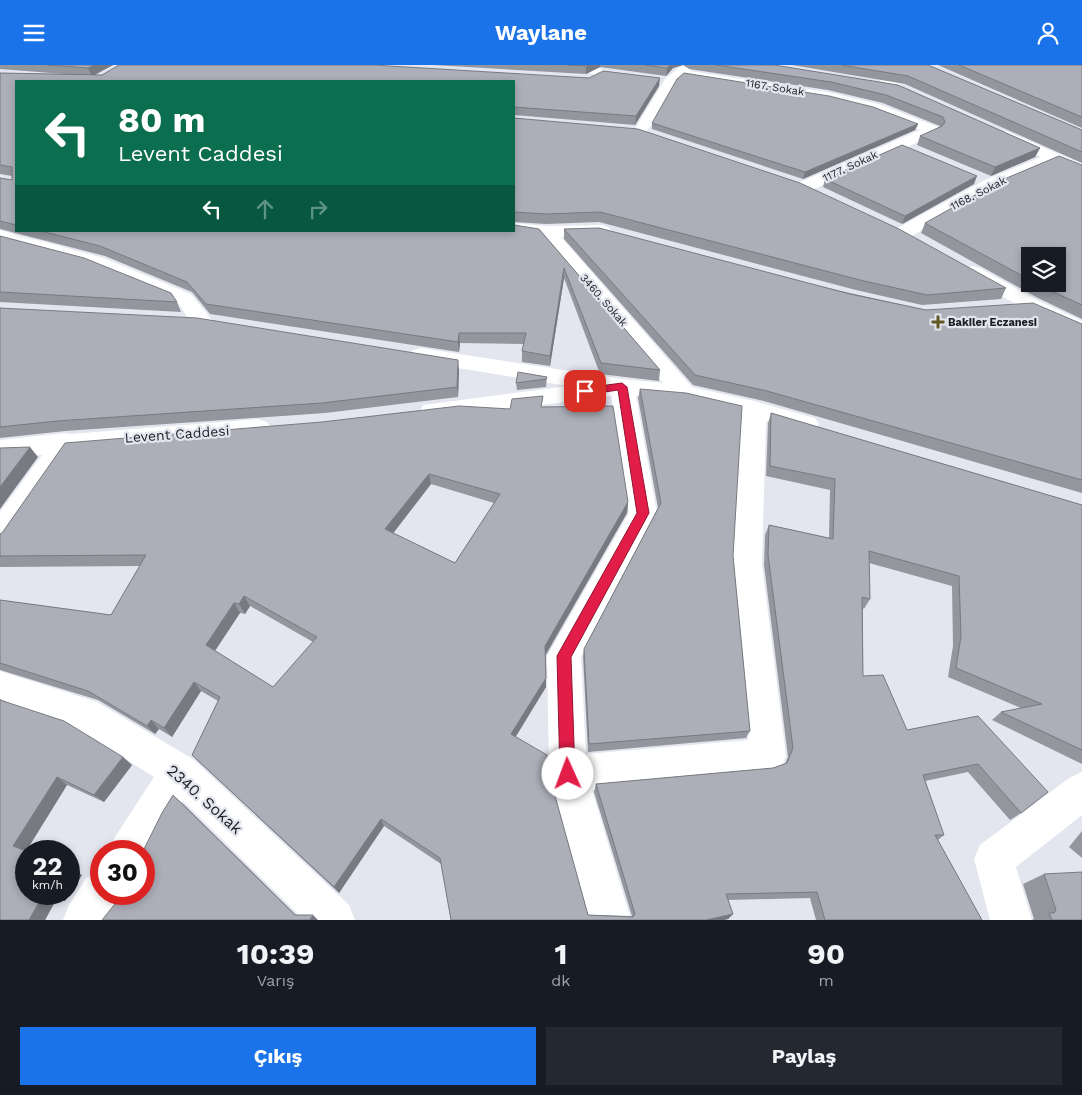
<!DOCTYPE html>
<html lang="tr">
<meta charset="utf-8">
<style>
:root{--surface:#171b24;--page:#242831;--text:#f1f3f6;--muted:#9ea1a6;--accent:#1a73e8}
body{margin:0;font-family:"Work Sans",sans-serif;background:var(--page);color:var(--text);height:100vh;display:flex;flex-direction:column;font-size:19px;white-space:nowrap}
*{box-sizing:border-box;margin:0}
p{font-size:16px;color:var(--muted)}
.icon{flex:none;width:28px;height:28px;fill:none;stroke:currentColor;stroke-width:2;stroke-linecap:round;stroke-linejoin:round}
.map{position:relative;height:855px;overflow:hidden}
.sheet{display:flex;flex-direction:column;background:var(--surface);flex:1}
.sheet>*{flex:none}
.top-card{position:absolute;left:15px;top:15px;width:500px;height:152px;border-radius:0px;box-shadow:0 2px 8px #0003;background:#0b6e4f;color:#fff;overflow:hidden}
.buttons{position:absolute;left:1021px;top:182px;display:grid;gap:10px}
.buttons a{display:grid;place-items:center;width:45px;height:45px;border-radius:0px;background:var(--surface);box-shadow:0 2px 8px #0003;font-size:25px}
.speed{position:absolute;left:15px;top:775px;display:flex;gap:10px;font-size:25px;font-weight:700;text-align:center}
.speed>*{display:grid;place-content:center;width:65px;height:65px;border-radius:50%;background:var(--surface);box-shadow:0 2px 8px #0003;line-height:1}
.speed small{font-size:12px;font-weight:400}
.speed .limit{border:8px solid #d22;background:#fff;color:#111}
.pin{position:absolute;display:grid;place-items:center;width:42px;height:42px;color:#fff;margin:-21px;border-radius:10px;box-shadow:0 2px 8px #0006}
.me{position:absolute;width:55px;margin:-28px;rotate:358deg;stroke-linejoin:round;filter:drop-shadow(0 0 4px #0008)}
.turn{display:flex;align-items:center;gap:18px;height:105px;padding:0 20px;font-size:22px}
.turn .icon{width:65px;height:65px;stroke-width:2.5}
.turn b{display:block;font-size:35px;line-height:42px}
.lanes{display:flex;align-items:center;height:48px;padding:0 20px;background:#0003;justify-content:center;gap:25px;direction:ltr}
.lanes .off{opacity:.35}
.eta{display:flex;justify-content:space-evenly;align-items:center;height:85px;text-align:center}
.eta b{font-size:30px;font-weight:700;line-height:35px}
.cta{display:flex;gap:10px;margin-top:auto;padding:10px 20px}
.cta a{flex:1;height:58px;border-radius:0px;background:var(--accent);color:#fff;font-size:20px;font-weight:700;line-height:58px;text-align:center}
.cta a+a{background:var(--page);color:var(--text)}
header{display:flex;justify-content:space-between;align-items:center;height:65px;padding:0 20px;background:var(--accent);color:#fff;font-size:22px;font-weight:700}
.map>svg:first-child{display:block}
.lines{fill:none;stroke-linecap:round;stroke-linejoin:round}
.minor{fill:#fff;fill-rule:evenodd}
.wall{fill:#94969e;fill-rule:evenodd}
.shaded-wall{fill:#787a81}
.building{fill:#acafb8;stroke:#787a81;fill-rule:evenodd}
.route{fill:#e11d48;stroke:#92132f}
.poi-dot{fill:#645824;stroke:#e3e5ef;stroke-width:2}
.labels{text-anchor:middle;stroke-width:4.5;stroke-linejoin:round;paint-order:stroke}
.far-street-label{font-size:11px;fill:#1d1e21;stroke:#e3e5ef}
.far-poi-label{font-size:11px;font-weight:bold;fill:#1d1e21;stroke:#e3e5ef;text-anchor:start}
.street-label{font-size:14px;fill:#1d1e21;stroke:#e3e5ef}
.near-street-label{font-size:16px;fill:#1d1e21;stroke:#e3e5ef}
</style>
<header><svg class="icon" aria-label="menu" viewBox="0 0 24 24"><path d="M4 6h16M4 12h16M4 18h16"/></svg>Waylane<svg class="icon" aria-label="person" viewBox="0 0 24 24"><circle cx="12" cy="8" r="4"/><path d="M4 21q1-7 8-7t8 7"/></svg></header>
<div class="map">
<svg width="1082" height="855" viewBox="0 0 1082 855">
<rect width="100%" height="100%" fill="#e3e5ef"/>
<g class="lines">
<g class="minor">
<path d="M574 0C585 0 598 0 606 8L600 12 576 3Z"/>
<path d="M682 0H695L690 6 828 27 882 40 938 62 940 65 938 68 810 126H798L796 122 798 118 920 65 872 46 828 35 683 12 675 19 645 70H635L633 67 665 14Z"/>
<path d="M858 0H877L906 24 904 27H894L869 6 860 3Z"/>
<path d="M1006 66 1082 99V110L1054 98 997 123 910 172 903 174 896 172 894 168 896 164 985 115 1041 92 1001 74 998 71 1001 68Z"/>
<path d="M514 158 546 161 602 160 608 162 611 166 608 170 602 172H561L692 322 754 336 815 353 819 359 815 365 806 368 766 356 762 500 786 691 781 704 768 709 592 725 631 855H589L549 709 547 591 629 448 611 331 432 354 423 352 420 346 423 340 568 321 421 297 413 295 410 290 413 285 421 283 622 314 663 318 540 172 508 167 514 166ZM636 331 684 336 741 349 732 500 748 675 586 689 581 592 657 448Z"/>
<path d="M0 165 104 193 191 229 213 256 210 261 202 262 194 261 177 237 90 201 0 177Z"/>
<path d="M973 201 980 203 1037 235 1082 256V271L1023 243 966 211 963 207 966 203Z"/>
<path d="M258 354 267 357 271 363 267 369 258 372 71 387 10 477 0 480V447L42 390 0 393V375L65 368 70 369Z"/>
<path d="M0 606 97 637 193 694 349 840 355 855H304L183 736 144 799V786H109L115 772 154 712 75 663 0 638Z"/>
<path d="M1082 707V750L1016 802 1032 855H990L974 794 980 780 1069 713Z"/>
<path d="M101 807V829H121L108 855H63L69 840 86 813Z"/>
</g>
</g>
<g class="wall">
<path d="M0 0H113L95 10 659 21 635 60 514 50 16 16V166H514L539 164 660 305 659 316 600 309 564 213 550 301 522 297V286L524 279 460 278 459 287 210 249 192 227 105 191 0 164V113L12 115V111L0 109V8L64 9 0 4Z"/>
<path d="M433 0H773L898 20 1040 83 1035 92 991 111 917 80 920 71 940 62V61L883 38 828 25 689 4 683 0 673 3 666 11 600 2 586 9Z"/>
<path d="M792 0H928L1082 65V98L905 19Z"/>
<path d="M938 0H1082V63Z"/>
<path d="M514 53 1006 223 1001 234 922 240 856 225 599 157 546 159 514 157Z"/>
<path d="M652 58 918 59 915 65 803 114 652 64Z"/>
<path d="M1082 100V254L1038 233 921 168 925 158ZM1030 191 1058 219H1030Z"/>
<path d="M825 114 974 119 902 159 823 122Z"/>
<path d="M564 164 926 245 1082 259V428L764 336 693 320 564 174Z"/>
<path d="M0 171 177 237 181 247 0 237Z"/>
<path d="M0 243 459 305 458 332 325 348 65 366 0 373Z"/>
<path d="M547 312 546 322 517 325 516 318Z"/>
<path d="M640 324 733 491 750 666 746 673 588 687 583 592 584 584 658 443 638 333Z"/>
<path d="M543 342 628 437 627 448 546 590V622L515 672 547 702 588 850 632 851 594 727 596 719 773 703 785 699 788 692 764 500 765 470 769 460 829 473 830 425 766 411 768 358 771 348 1082 440V699L992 655 1001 647 1021 643 948 612 953 581 952 521 869 498 870 534 864 544 863 543V611L907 665 978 651 1021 748 1010 755 968 707 925 716 944 770 938 775 982 855H816L810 833 728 835 733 849 728 854 724 855H451L441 799 384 761 339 828 200 698 192 690 218 636 201 626 172 672 159 664 155 669 98 635 0 605V535L111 550 140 501 0 502V469L510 344ZM431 419 494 438 455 498 393 468ZM250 541 313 577 273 622 215 586 240 548 245 549Z"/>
<path d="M0 634 123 692 132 700 104 737 67 720 26 786 82 810 65 836 57 833 45 855H0Z"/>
<path d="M1082 766V793L1069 782Z"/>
<path d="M1044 809 1082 855H1032L1034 854 1023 819Z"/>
</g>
<g class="shaded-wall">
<path d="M94 0H113L92 11 88 3Z"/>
<path d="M588 0H600V2L586 9V1Z"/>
<path d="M670 0H683L673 3 666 11 667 3Z"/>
<path d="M660 13 659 21 635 60 636 51Z"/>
<path d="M918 59 915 65 803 114 805 107Z"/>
<path d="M1040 83 1035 92 991 111 995 102Z"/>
<path d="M977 111 974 119 902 159 905 151Z"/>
<path d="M564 203V213L550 301V291Z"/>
<path d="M459 268 460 278 459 287 458 277Z"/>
<path d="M458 295 459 305 458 332 457 322Z"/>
<path d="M30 382 38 392 0 444V422Z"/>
<path d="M429 409 431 419 388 475 385 464Z"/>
<path d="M628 437 627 448 545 590V581Z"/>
<path d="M244 531 250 541 245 549 239 539Z"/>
<path d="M234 538 240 548 212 590 206 580Z"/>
<path d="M546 613V622L512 678 511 669Z"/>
<path d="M194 617 201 626 172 672 164 663Z"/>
<path d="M151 655 159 664 155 669 147 661Z"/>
<path d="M123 692 132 700 104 737 94 730Z"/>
<path d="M57 712 67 720 25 788 13 781Z"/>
<path d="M173 730 183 739 301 855 295 850Z"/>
<path d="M381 754 384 761 339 828 334 822Z"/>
<path d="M71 803 82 810 65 836 53 831 54 829H69V807Z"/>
<path d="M44 829H48L57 833 45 855H29Z"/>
<path d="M733 849 728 854 724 855H706Z"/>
<path d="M313 850 318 855H311L310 854Z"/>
</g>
<g class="building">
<path d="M48 0H94L88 3Z"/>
<path d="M119 0H373L589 13 603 6 660 13 636 51 514 42V16H16V160L0 156V113L12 115V102L0 100V8L102 10Z"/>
<path d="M568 0H588L586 1Z"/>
<path d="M645 0H670L667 3Z"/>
<path d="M716 0H774L898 20 1040 83 995 102 920 71 942 61 945 57 943 52 886 30 831 17Z"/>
<path d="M841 0H928L1082 65V87L908 11Z"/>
<path d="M959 0H1082V52Z"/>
<path d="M684 8 829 31 873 42 918 59 805 107 652 58 677 14Z"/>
<path d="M514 53 638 64 800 118 899 164 1006 223 927 230 860 215 600 147 546 149 514 147Z"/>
<path d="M902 80 977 111 905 151 825 114Z"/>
<path d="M1059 91 1082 100V240L1036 219H1058V191H1030V215L925 158 1002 115Z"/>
<path d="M514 160 539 164 660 305 601 298 564 203 550 291 522 286 526 268H459L458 277 206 239 187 217 100 181 41 166H514Z"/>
<path d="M599 163 850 229 926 245 1033 238 1082 259V415L767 326 695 310 564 164Z"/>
<path d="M0 171 84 193 171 228 177 237 0 227Z"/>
<path d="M0 243 197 253 458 295 457 322 322 338 57 356 0 362Z"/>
<path d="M518 307 547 312 546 314 516 318Z"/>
<path d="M640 324 686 328 742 341 733 491 750 666 589 679 584 584 661 438Z"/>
<path d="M543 331 541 342 613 341 628 437 545 581 546 613 511 669 547 690V702L588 850 633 852 635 849 596 719 773 703 787 698 793 683 768 490 769 460 833 474 835 414 770 401 771 348 1082 440V685L1001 647 1042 639 956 603 961 571 959 511 869 486 870 534 862 532 863 611 883 610 907 665 978 651 1048 727 1021 748 978 699 923 710 944 770H935L982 855H825L817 827 726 829 733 849 706 855H451L440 793 381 754 334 822 192 690 220 632 194 617 164 663 151 655 147 661 88 626 0 598V535L111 550 146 490 0 491V469L2 468 65 378 322 357 459 341 510 344 512 334ZM429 409 500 429 455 498 385 464ZM244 531 317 572 273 622 206 580 234 538 239 539Z"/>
<path d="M30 382 0 422V383Z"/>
<path d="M0 635 64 656 123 692 94 730 57 712 13 781 26 786V829H44L29 855H0Z"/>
<path d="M173 730 295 850H313L310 854 312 855H102L123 829H144V786H143L162 748Z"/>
<path d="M1082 807V855H1052L1049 848H1054L1056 845 1044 809Z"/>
</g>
<path class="route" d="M622 318 627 322 649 448 571 592 575 709 573 714 568 716 562 714 560 709 557 591 637 448 618 325 585 330 580 326 585 323Z"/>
<path class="poi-dot" d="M935.5 249.5h5v5h5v5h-5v5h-5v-5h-5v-5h5z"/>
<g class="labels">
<g class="far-street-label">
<text transform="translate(775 22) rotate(9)" y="4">1167. Sokak</text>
<text transform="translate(850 101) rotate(-25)" y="4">1177. Sokak</text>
<text transform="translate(978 128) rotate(-27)" y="4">1168. Sokak</text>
<text transform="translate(604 235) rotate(49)" y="4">3460. Sokak</text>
</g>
<g class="far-poi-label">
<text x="948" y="261">Bakiler Eczanesi</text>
</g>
<g class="street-label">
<text transform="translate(177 369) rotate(-4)" y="5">Levent Caddesi</text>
</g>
<g class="near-street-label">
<text transform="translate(205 734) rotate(42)" y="6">2340. Sokak</text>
</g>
</g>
</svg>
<div class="buttons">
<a><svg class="icon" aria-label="layers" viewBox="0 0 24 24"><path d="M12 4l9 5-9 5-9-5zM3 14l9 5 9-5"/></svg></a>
</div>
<div class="speed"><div>22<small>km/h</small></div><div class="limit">30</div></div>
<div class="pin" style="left:585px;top:326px;background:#d93025"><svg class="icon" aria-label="arrive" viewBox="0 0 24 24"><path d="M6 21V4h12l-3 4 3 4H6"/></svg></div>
<svg class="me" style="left:568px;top:709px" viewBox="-20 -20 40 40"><circle r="19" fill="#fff"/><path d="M0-13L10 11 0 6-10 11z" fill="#e11d48"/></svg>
<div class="top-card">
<div class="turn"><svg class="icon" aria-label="left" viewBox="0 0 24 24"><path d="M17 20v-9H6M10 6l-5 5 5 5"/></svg><div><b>80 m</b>Levent Caddesi</div></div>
<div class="lanes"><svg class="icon" aria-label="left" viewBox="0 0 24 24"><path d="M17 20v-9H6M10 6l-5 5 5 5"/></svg><svg class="icon off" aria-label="ahead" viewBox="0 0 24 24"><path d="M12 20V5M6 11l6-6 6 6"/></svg><svg class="icon off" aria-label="right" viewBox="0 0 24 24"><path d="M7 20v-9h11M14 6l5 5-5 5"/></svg></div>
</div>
</div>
<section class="sheet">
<div class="eta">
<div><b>10:39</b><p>Varış</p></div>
<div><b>1</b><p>dk</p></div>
<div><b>90</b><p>m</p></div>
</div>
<div class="cta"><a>Çıkış</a><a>Paylaş</a></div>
</section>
